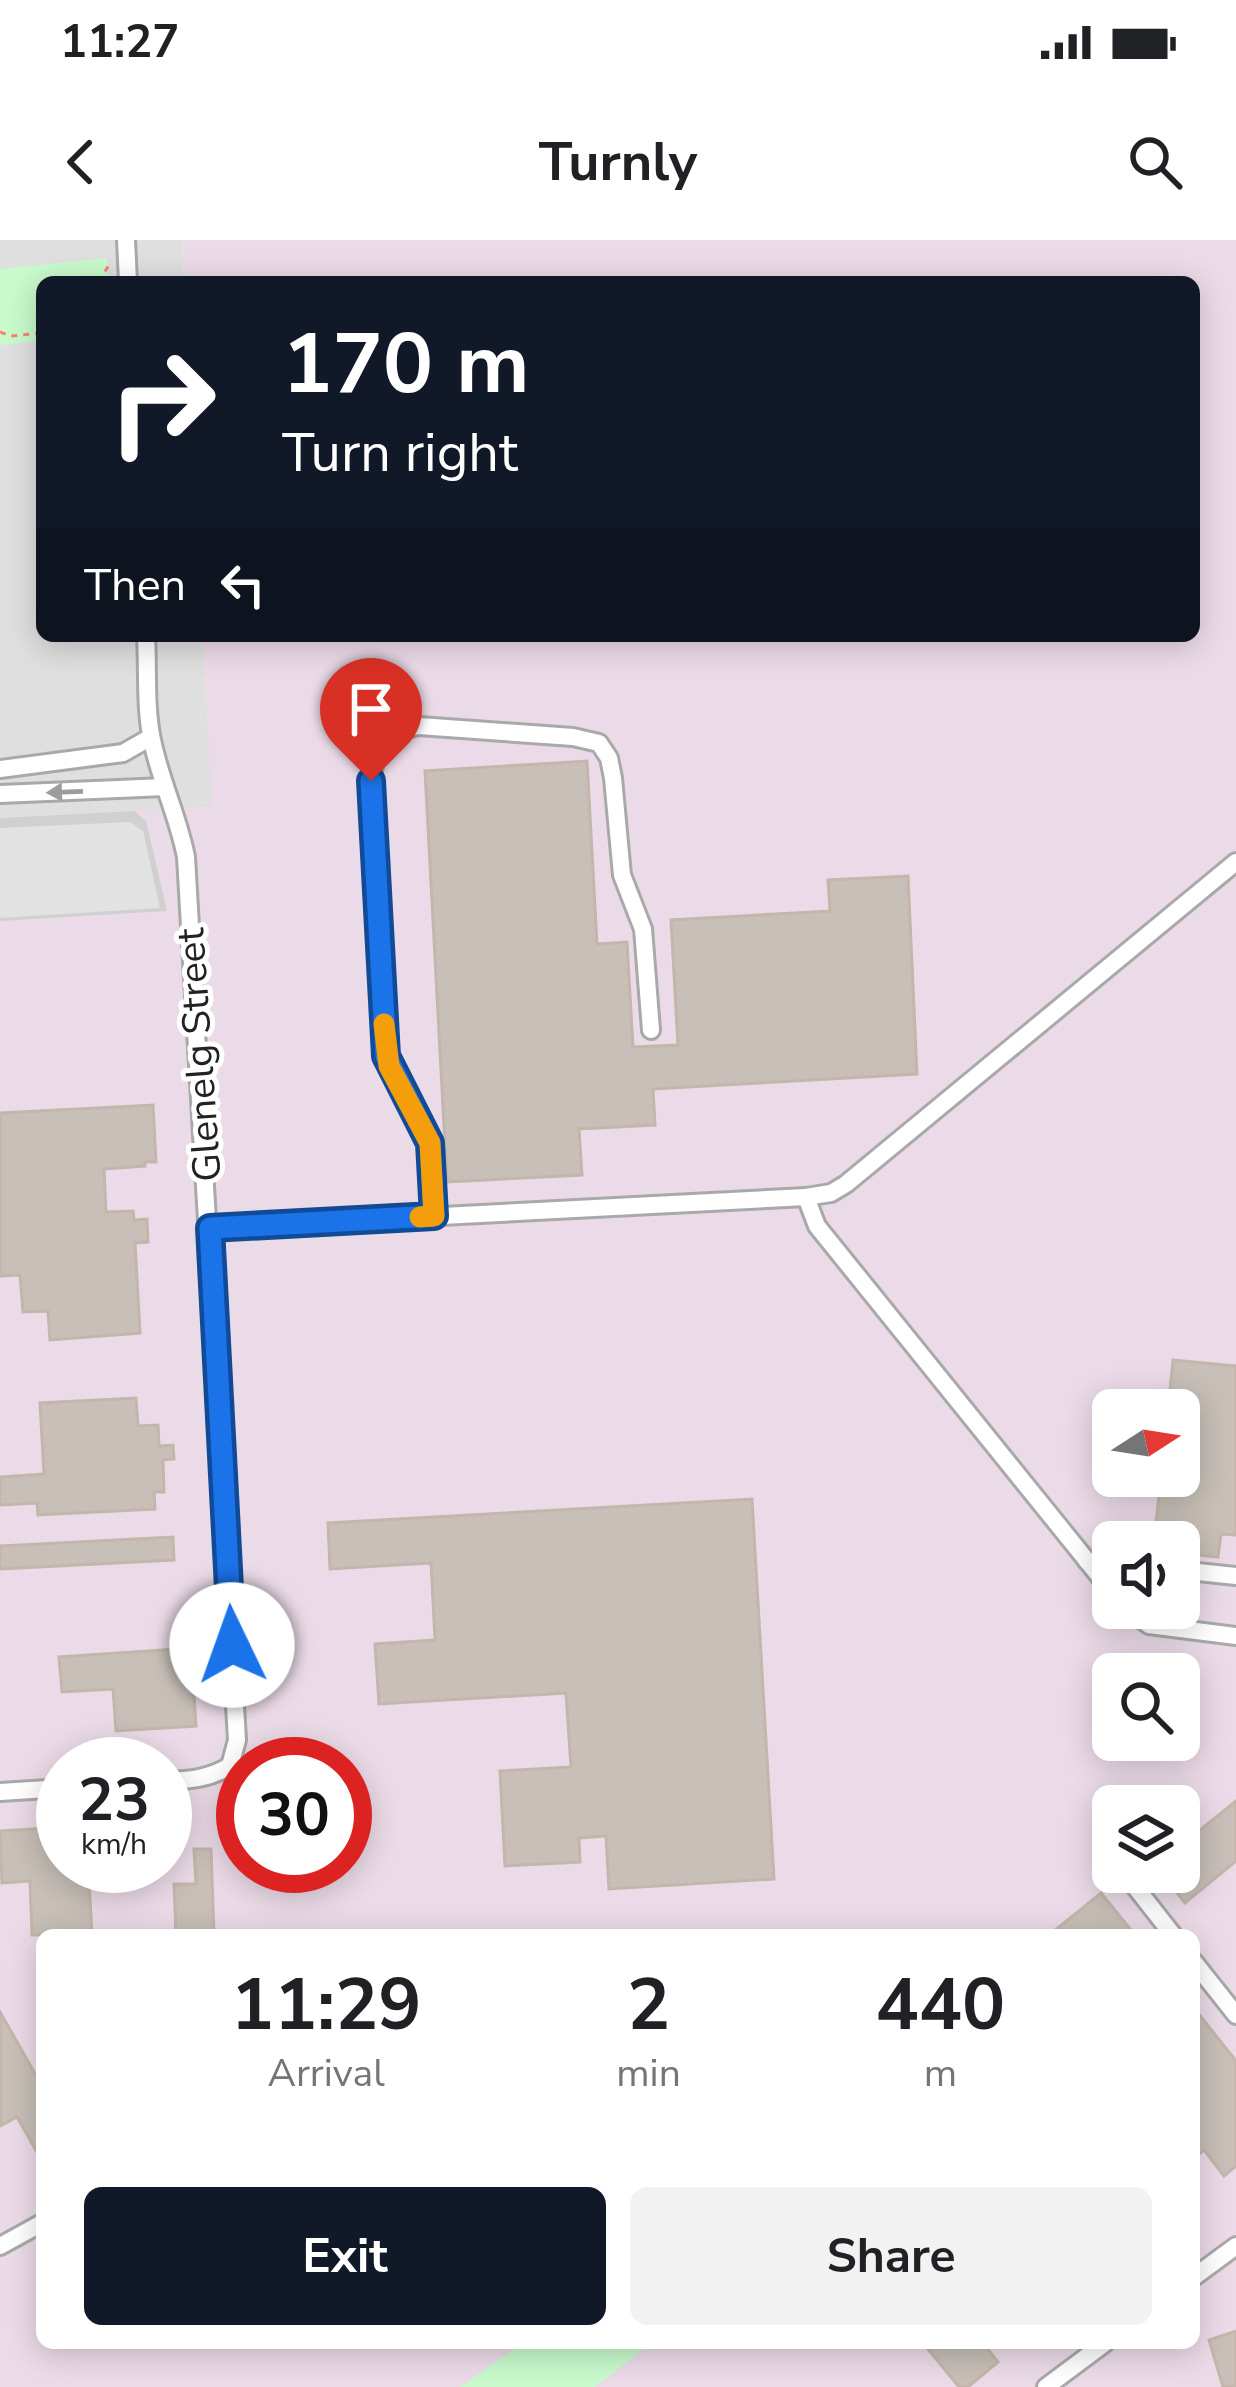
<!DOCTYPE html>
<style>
:root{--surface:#fff;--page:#f2f2f2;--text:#202124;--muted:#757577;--accent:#111827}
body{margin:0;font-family:"Nunito Sans",sans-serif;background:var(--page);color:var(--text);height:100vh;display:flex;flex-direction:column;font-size:45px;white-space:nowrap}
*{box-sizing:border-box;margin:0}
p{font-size:39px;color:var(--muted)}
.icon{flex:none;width:66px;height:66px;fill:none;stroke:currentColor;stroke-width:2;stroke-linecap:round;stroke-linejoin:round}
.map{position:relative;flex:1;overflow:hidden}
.side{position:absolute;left:36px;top:1689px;width:1164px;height:420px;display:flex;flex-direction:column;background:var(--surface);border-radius:18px;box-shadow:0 6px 30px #0003}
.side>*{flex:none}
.top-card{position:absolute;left:36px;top:36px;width:1164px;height:366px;border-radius:18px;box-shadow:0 6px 30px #0003;background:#111827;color:#fff;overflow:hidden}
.needle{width:78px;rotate:78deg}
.tools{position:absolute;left:1092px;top:1149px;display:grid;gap:24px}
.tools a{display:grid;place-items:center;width:108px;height:108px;border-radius:18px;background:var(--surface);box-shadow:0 6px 30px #0003;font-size:60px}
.speed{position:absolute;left:36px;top:1497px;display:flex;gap:24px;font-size:60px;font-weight:700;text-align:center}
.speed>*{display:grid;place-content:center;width:156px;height:156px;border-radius:50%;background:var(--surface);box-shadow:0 6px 30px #0003;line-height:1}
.speed small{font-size:30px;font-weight:400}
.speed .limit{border:18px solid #d22;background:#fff;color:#111}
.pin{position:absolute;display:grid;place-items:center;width:102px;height:102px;color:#fff;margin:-123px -51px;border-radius:50% 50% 50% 0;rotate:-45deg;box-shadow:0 0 12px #0007}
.pin .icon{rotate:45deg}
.me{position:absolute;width:132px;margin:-66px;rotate:357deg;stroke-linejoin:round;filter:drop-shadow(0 0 9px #0008)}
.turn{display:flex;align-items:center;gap:42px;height:252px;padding:0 48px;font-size:54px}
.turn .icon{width:156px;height:156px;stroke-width:2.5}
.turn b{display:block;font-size:84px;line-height:102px}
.then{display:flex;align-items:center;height:114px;padding:0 48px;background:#0003;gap:24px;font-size:45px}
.eta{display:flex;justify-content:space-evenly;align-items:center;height:204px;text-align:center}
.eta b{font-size:72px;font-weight:700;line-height:84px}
.primary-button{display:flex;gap:24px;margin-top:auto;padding:24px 48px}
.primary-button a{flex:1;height:138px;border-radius:18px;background:var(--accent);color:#fff;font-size:48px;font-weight:700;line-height:138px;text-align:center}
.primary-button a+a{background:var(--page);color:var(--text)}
.status{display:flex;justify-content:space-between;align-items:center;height:84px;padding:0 60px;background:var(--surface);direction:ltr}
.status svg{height:33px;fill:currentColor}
header{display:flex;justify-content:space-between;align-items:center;height:156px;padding:0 48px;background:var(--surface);font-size:54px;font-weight:700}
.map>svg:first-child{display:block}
.residential{fill:#e0dfdf}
.industrial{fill:#ebdbe8;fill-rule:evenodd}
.religious{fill:#d0d0d0}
.park{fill:#c8facc}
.parking{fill:#e2e2e2}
.building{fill:#c7bfb8;stroke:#c4b6ab;stroke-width:3}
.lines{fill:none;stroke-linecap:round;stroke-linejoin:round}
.minor-casing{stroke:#a9a9a9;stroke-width:22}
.path{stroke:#fa8072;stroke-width:3;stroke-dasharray:6 6;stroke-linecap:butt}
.minor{stroke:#fff;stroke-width:16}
.oneway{fill:#9c9c9c}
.route-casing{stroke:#114b97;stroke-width:30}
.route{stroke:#1a73e8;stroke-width:21}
.slow{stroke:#f59e0b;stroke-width:21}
.labels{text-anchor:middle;stroke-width:10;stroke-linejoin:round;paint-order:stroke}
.street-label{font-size:39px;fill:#222;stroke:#fff}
</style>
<div class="status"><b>11:27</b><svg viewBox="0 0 49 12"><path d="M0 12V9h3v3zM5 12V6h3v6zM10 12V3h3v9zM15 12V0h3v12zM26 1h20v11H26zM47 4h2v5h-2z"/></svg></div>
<header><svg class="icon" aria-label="back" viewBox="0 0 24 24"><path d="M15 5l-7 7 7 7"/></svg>Turnly<svg class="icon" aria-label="search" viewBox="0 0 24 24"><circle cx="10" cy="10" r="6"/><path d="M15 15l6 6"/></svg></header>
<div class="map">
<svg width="1236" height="2147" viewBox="0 0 1236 2147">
<rect width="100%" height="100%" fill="#f2efe9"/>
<path class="residential" d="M0 0H182L184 42H42V396H203L213 567 0 578Z"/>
<path class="industrial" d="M182 0H1236V2147H0V578L212 567 203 396H1194V42H184ZM1113 1170H1179V1236H1113ZM1113 1302H1179V1368H1113ZM1113 1434H1179V1500H1113ZM63 1524H165V1626H63ZM243 1524H345V1626H243ZM1113 1566H1179V1632H1113ZM42 1695H1194V2103H42Z"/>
<path class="religious" d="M134 571 146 581 167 671 0 681V578Z"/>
<g class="park">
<path d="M107 18 108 42H42V101L0 105V29Z"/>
<path d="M523 2103H651L595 2147H460Z"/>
</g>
<path class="parking" d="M130 582 143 591 160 668 0 678V588Z"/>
<g class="building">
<path d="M587 521 597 704 627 702 633 807 678 805 671 680 830 671 828 640 908 636 917 834 653 849 655 885 579 889 582 935 447 942 425 531Z"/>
<path d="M153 865 156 922H145V926L104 929 106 972 133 971 134 980 147 979 148 1002 135 1003 140 1093 50 1100 48 1071 23 1072 20 1035 0 1036V873Z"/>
<path d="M1173 1120 1236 1126V1295L1221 1294 1218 1317 1179 1313V1302H1154L1161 1236H1179V1170H1168Z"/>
<path d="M136 1158 138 1186 158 1185 159 1206 173 1205 174 1219 163 1220 164 1252H154L155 1269 38 1275 37 1263 0 1265V1237L44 1234 40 1163Z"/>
<path d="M752 1259 774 1639 609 1649 606 1596 579 1598 580 1622 505 1626 500 1531 571 1527 566 1453 379 1464 375 1404 435 1400 431 1323 330 1329 328 1283Z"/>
<path d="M173 1297 174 1320 0 1329V1306Z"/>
<path d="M191 1408 196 1486 116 1491 113 1449 62 1452 59 1417Z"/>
<path d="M1236 1561V1621L1185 1663 1160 1632H1179V1607Z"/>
<path d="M63 1587V1626H88L92 1695H32L30 1641 2 1643 0 1591Z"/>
<path d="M194 1609H211L214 1695H176L174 1644H196Z"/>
<path d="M1101 1653 1135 1695H1049Z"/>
<path d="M1194 1768 1236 1821V1926L1224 1936 1204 1910 1194 1918Z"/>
<path d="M0 1772 42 1846V1921L17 1877 0 1886Z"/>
<path d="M1236 2091V2147H1223L1209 2100Z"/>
<path d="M923 2103H983L998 2122 968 2147H959Z"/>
</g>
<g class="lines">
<defs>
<g id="minor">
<path d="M126 0 128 42"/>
<path d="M146 396C148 430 145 467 152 500 160 540 178 576 186 617L237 1500 230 1526C208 1539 190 1540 165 1541"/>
<path d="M0 529 123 513 151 497"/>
<path d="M0 554 165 547"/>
<path d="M434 976 430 903 386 816 371 541 376 515 394 491 419 486 573 497 599 503 609 518 613 538 622 635 643 689 651 790"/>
<path d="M210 988 806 957"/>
<path d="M1087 1321 1113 1323"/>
<path d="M1179 1330 1236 1336"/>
<path d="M1113 1353 817 986 806 957 831 953 846 944 1236 622"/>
<path d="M1125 1368 1149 1385 1236 1396"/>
<path d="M0 1552 63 1548"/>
<path d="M1133 1644 1173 1695"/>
<path d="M1194 1722 1236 1775"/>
<path d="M0 2006 42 1983"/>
<path d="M1194 2037 1236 2006"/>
<path d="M1046 2147 1105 2103"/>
</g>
</defs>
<use href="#minor" class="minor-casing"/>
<g class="path">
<path d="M99 42 110 23"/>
<path d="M0 92 11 96 42 93"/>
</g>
<use href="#minor" class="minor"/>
</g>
<defs><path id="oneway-solid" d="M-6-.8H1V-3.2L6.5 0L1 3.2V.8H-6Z" transform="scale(3)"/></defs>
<use class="oneway" href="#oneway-solid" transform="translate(65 552) rotate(178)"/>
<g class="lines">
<defs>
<path id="route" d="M232 1405 210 988 434 976 430 903 386 816 371 541"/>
</defs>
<use href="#route" class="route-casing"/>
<use href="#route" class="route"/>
<path class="slow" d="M384 784 389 826 430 903 434 976 420 977"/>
</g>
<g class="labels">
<g class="street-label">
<text transform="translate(198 815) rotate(-94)" y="14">Glenelg Street</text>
</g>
</g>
</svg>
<div class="tools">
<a><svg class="needle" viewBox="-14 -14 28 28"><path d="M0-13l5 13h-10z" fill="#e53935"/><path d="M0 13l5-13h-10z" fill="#757577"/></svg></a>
<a><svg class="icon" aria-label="sound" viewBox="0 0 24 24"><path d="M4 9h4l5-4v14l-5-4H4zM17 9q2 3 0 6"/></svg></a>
<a><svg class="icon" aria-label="search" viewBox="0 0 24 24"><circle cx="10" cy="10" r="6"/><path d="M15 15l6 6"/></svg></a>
<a><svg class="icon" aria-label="layers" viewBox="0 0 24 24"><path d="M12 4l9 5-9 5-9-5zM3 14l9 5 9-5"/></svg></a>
</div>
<div class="speed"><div>23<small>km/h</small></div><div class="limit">30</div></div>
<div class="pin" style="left:371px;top:541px;background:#d93025"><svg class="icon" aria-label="arrive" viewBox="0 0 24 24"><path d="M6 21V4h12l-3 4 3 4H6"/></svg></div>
<svg class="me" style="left:232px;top:1405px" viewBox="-20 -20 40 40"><circle r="19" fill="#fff"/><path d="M0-13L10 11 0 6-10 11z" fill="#1a73e8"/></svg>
<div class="top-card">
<div class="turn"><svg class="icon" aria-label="right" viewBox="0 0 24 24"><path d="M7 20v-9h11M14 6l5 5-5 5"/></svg><div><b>170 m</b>Turn right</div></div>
<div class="then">Then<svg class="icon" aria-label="left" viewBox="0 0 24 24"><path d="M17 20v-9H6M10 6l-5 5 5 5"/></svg></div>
</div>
<section class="side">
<div class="eta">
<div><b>11:29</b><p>Arrival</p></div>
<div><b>2</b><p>min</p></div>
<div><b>440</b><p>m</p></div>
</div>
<div class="primary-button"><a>Exit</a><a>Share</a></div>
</section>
</div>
